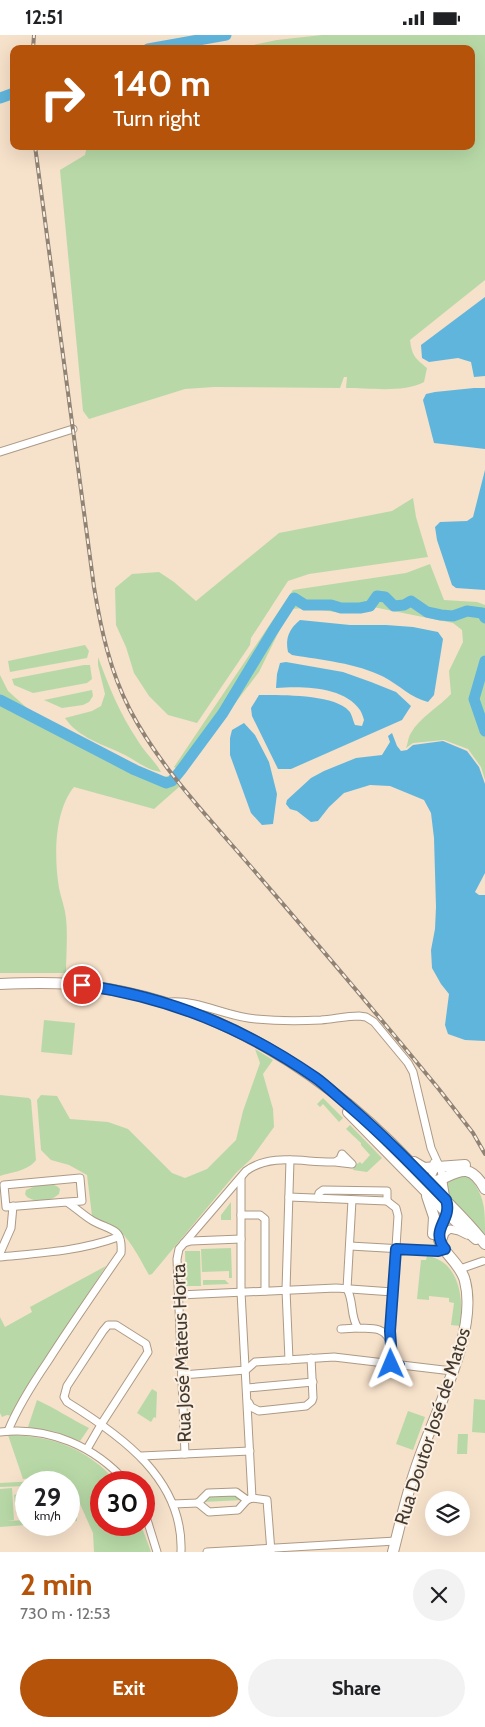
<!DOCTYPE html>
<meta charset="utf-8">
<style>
:root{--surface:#fff;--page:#f2f2f2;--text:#202124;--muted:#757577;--accent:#b45309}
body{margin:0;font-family:Cabin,sans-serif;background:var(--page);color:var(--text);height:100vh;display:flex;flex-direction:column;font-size:19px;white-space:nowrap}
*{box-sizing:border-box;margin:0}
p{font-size:16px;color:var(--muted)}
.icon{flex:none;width:28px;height:28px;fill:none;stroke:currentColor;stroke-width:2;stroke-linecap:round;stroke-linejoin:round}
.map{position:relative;height:1517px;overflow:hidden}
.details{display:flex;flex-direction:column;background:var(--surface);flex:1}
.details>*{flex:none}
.top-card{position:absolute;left:10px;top:10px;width:465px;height:105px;border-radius:10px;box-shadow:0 5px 20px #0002;background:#b45309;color:#fff;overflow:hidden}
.tools{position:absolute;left:425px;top:1456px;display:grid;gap:10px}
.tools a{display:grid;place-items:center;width:45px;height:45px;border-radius:50%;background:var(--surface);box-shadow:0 5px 20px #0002;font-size:25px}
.speed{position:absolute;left:15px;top:1436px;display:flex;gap:10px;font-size:25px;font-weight:700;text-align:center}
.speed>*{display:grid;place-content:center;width:65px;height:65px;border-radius:50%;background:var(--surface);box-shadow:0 5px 20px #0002;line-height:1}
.speed small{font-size:12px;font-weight:400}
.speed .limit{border:8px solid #d22;background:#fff;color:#111}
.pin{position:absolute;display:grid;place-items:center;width:42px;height:42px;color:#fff;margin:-21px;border:2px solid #fff;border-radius:50%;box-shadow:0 1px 5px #0007}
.me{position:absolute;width:55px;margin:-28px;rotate:359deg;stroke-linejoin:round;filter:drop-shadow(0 0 4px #0008)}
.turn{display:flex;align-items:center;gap:18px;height:105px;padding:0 20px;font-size:22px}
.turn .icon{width:65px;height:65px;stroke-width:2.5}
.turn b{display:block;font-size:35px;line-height:42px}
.round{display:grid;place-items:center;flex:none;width:52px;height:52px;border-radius:26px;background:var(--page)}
.summary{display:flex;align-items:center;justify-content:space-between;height:85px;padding:0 20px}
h1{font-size:30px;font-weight:700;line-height:38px;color:var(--accent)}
.action{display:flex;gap:10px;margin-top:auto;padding:10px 20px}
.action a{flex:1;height:58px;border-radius:30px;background:var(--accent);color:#fff;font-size:20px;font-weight:700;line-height:58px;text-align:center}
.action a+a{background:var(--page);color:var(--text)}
.status{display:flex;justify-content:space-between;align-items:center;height:35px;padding:0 25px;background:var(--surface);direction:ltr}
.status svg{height:14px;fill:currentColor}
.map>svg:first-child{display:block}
.green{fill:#b8d9a7}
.water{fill:#60b5dc}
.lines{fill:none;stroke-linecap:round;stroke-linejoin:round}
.river{stroke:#60b5dc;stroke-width:11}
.street-casing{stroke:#ad9a85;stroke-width:9}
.secondary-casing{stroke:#ad9a85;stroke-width:12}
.street{stroke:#fff;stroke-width:7}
.secondary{stroke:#fff;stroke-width:10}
.rail-casing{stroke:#908374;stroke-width:4}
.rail{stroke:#fcf0e2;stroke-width:2;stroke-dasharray:5.5;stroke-linecap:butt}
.route-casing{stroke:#114b97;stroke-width:12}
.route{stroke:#1a73e8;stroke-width:9}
.labels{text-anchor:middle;stroke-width:4;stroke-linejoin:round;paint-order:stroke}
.street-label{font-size:19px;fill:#423a31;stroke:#fcf0e2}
</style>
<div class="status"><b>12:51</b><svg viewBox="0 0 49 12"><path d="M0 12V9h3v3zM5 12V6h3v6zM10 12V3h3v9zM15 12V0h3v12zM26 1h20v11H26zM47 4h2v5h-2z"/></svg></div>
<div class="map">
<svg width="485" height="1517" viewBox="0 0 485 1517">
<rect width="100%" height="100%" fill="#f6e1ca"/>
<g class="green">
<path d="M322 0H485V245L410 305C412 321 415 323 427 333L424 347C404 358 369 353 346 353L347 342H344L340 353 214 352 185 354 89 384 83 376 60 135 85 120 87 111H471V14H234L277 5Z"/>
<path d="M413 463 416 482 428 522 309 539 288 546 251 603 250 610 197 688 168 680 149 661 134 638 126 612 116 590 115 553 132 539 159 537 174 547 196 566 279 498 392 476Z"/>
<path d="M430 529 444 565 477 567 485 570V745L481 732 468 714 444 705 413 708 406 713C408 709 408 702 411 698 419 683 439 672 451 659L449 636 463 607 462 595 453 588 373 572 343 578 306 573 290 574 259 637 182 737 174 732 293 555 406 538Z"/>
<path d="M85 610 89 616 87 623 10 637 8 626Z"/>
<path d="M98 622C109 652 120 679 138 706 145 718 155 726 161 737 147 735 138 727 125 720 105 710 78 703 65 683L92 676 101 671 105 659 98 630Z"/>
<path d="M84 630H90L92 644 87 648 33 658 14 650 12 644Z"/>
<path d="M0 640 8 656 27 673 154 744 172 740 179 752 154 774 74 752C54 776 54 823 59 853 61 863 65 873 66 883 68 901 66 920 66 938H0Z"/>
<path d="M92 655 93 661 89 667 83 670 62 673 44 665Z"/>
<path d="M44 985 75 988 72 1020 41 1017Z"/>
<path d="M255 1014 273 1025 263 1039 273 1074 274 1092 251 1124 236 1138 152 1239 149 1240C139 1223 130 1202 113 1191 106 1186 98 1187 92 1181L87 1140 69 1130 51 1125 41 1115 37 1065 41 1060 57 1061 70 1084 108 1087 128 1094 172 1138 185 1143 207 1134 236 1105 243 1076 260 1028Z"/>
<path d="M0 1060 29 1063 31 1065 36 1125C28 1136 12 1137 0 1141Z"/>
<path d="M323 1063 343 1083 339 1087 323 1069 320 1072 317 1069Z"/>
<path d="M350 1090 382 1123 367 1137 353 1135 356 1127 357 1129 360 1127 362 1129 370 1120 361 1110V1108L346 1094Z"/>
<path d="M469 1140C485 1163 485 1172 485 1201L451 1164 446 1149 455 1141Z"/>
<path d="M40 1149C47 1149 55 1148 60 1154L59 1159C50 1167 37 1168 27 1162L25 1159 26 1155Z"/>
<path d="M231 1167V1185H221V1180Z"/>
<path d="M231 1213 232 1243H229V1236L202 1237 201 1214Z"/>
<path d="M185 1216H200L201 1251H186Z"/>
<path d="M427 1221C460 1226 464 1265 460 1291L451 1290 454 1268 449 1267V1263L429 1261V1265L417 1264 421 1225H426Z"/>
<path d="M106 1231 32 1344 12 1381 7 1380 2 1382 0 1378V1282L5 1292 32 1277 30 1272Z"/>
<path d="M203 1245H225L229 1249 203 1250Z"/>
<path d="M152 1354 157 1357 156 1383 154 1382 151 1387 137 1378Z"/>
<path d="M474 1364 485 1365V1398L472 1397Z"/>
<path d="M37 1365C55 1373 71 1384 89 1393L80 1406 56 1397 28 1392Z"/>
<path d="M408 1376 425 1382 413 1415 396 1409Z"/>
<path d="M458 1399H468L467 1419H457Z"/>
<path d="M8 1400C54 1401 86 1413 117 1447L101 1448V1490H141L151 1517H94L93 1498 72 1451C59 1438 40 1443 23 1444Z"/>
<path d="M55 1445 65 1447 26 1448V1451L0 1452V1448Z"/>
<path d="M69 1450C77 1461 77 1471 69 1482H77V1486L69 1487 70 1467Z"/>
<path d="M12 1453 14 1485 7 1486 26 1485V1490L0 1492V1454Z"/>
<path d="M26 1458V1479L18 1480V1478H16L14 1460 17 1459Z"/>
<path d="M236 1459 243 1465 202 1467 208 1460Z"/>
</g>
<g class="water">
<path d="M485 262V341L474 342 471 327 458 323 429 327 422 323 421 310Z"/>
<path d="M474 353H485V414L434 408 423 365 426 359 435 357Z"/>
<path d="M485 435V555L456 553 452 550 437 505 435 492 440 487 467 486 473 482Z"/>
<path d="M300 585 350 590H386L413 592 438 597 443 604 434 660 428 667C411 663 399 650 384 642 356 628 322 625 292 620L288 617C285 603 289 594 300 585Z"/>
<path d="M286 627 343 637 371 647 396 657 411 671 402 685 291 734H278L252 681 251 673 259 660C279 660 335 659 349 676 352 679 353 686 355 690L362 691 364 685C363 682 362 678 360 675 344 651 301 651 276 653L277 639 280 628Z"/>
<path d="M244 688 255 700 269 727 277 759 273 789 262 790 251 778 230 720V703L232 695Z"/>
<path d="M392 698 397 711 401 716 407 715 413 710 443 706 467 716 479 732 485 749V838L475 857 479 860H485V1006L465 1005 448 999 445 990 449 959 441 949 432 933 431 915 435 894 436 872 434 803 431 778 424 765 390 751 370 750 344 758 329 772 318 786 311 787 297 776 290 774 286 769 287 765 311 743 324 736 356 723 382 720 390 707 388 701Z"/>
</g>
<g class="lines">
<g class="river">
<path d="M148 14 226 0"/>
<path d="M0 63 14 58"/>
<path d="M485 626 474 664 485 696"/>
<path d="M0 665 135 735 166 748 172 746 181 735 223 678 272 597 294 563 305 570H331L341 573H360L370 571 377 561 385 562 394 571 404 570 411 566 427 577 441 580 453 581 467 576 482 578 485 583"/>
</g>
<defs>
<g id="street">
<path d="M0 417 73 394"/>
<path d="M170 967C200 965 226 982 256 984 277 986 300 986 321 985 334 984 346 981 359 981L366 982 374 987 408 1028 413 1037 431 1113 441 1135 446 1164"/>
<path d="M432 1140 435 1133 434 1128"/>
<path d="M241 1143V1257L252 1463"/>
<path d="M289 1162 387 1166 396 1173 398 1181 390 1305C390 1315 389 1326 398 1330"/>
<path d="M318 1163 319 1158 323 1155 387 1156V1166"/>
<path d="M352 1165 347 1254C354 1266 350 1282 358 1293 370 1294 382 1291 389 1304"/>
<path d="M241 1180H260L265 1184V1256"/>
<path d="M442 1207 445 1198 450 1194 459 1196 467 1200"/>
<path d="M184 1208 191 1206 241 1204"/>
<path d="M350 1211 438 1216 445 1214"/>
<path d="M0 1218 11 1193 13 1171"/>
<path d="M0 1222C41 1218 80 1216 118 1202"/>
<path d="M460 1234 483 1226"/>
<path d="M179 1260 336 1253 393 1257"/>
<path d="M341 1294 358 1293"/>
<path d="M289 1325 286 1255 290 1125"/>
<path d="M182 1340 246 1335 255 1327 334 1322 452 1336"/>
<path d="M247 1353 313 1347"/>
<path d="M249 1368 251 1372 259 1376 306 1371 312 1366 313 1363 311 1323"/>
<path d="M8 1396C18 1371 33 1348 48 1326 71 1290 96 1254 121 1218 123 1192 111 1196 93 1186 84 1181 76 1173 67 1167L6 1172 4 1150 80 1143 82 1166 67 1167"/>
<path d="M0 1397C48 1391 95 1411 127 1448"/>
<path d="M87 1414 102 1388 148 1317 146 1309 116 1290H108L103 1296 67 1351 64 1362 67 1367C122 1401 184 1445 181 1517"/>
<path d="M185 1419 177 1224 179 1214 246 1136C272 1117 305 1128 335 1127L340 1124 342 1119 352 1129 335 1127"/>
<path d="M141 1421 250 1416"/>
<path d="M252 1463 267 1465 271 1517"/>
<path d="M198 1468 209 1477 238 1475 247 1465 252 1463"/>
<path d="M198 1468 208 1458 236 1457 247 1465"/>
<path d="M173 1469 198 1468"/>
<path d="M144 1475 157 1517"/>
<path d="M207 1517 396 1506"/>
</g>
<g id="secondary">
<path d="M0 949C23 948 46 947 68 949 211 960 336 1042 428 1147 447 1168 468 1186 485 1209"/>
<path d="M348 1077 450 1181 476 1204"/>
<path d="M414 1127 424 1133 465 1130"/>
<path d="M426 1149C452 1145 466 1119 485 1154"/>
<path d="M427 1161 434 1182 433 1199"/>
<path d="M393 1517C400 1490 406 1462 415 1436 431 1383 479 1300 465 1246 461 1229 442 1217 439 1205 436 1189 452 1181 446 1165"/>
</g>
</defs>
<use href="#street" class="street-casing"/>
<use href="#secondary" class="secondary-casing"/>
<use href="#street" class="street"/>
<use href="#secondary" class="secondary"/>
<defs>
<g id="rail">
<path d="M33 14 34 0"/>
<path d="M35 111 94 552C101 595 110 636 130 675 161 734 209 783 252 833 315 906 377 979 438 1053L473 1098 485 1119"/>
</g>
</defs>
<use href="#rail" class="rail-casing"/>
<use href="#rail" class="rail"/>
</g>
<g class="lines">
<defs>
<path id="route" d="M82 950C169 962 244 993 316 1043 327 1051 337 1061 348 1070 383 1100 414 1132 446 1165 453 1185 429 1194 445 1214L438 1216 396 1214 390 1296 392 1324 393 1327 399 1330 391 1329"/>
</defs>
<use href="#route" class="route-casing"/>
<use href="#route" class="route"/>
</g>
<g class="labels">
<g class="street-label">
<text transform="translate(181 1318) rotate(-92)" y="7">Rua José Mateus Horta</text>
<text transform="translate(432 1391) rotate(-72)" y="7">Rua Doutor José de Matos</text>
</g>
</g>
</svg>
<div class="tools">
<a><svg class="icon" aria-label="layers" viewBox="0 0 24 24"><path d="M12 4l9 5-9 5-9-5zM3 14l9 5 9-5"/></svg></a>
</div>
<div class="speed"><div>29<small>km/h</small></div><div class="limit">30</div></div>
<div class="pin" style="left:82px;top:950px;background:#d93025"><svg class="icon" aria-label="arrive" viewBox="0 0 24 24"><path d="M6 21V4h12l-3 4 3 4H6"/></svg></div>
<svg class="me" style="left:391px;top:1329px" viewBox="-20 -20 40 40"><path d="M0-17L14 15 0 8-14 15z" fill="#1a73e8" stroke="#fff" stroke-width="4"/></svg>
<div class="top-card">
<div class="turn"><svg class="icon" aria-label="right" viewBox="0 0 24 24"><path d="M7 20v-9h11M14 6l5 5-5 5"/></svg><div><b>140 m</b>Turn right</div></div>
</div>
</div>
<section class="details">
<div class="summary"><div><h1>2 min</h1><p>730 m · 12:53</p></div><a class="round"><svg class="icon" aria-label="close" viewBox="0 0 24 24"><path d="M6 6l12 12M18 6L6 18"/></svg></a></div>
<div class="action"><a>Exit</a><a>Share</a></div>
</section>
